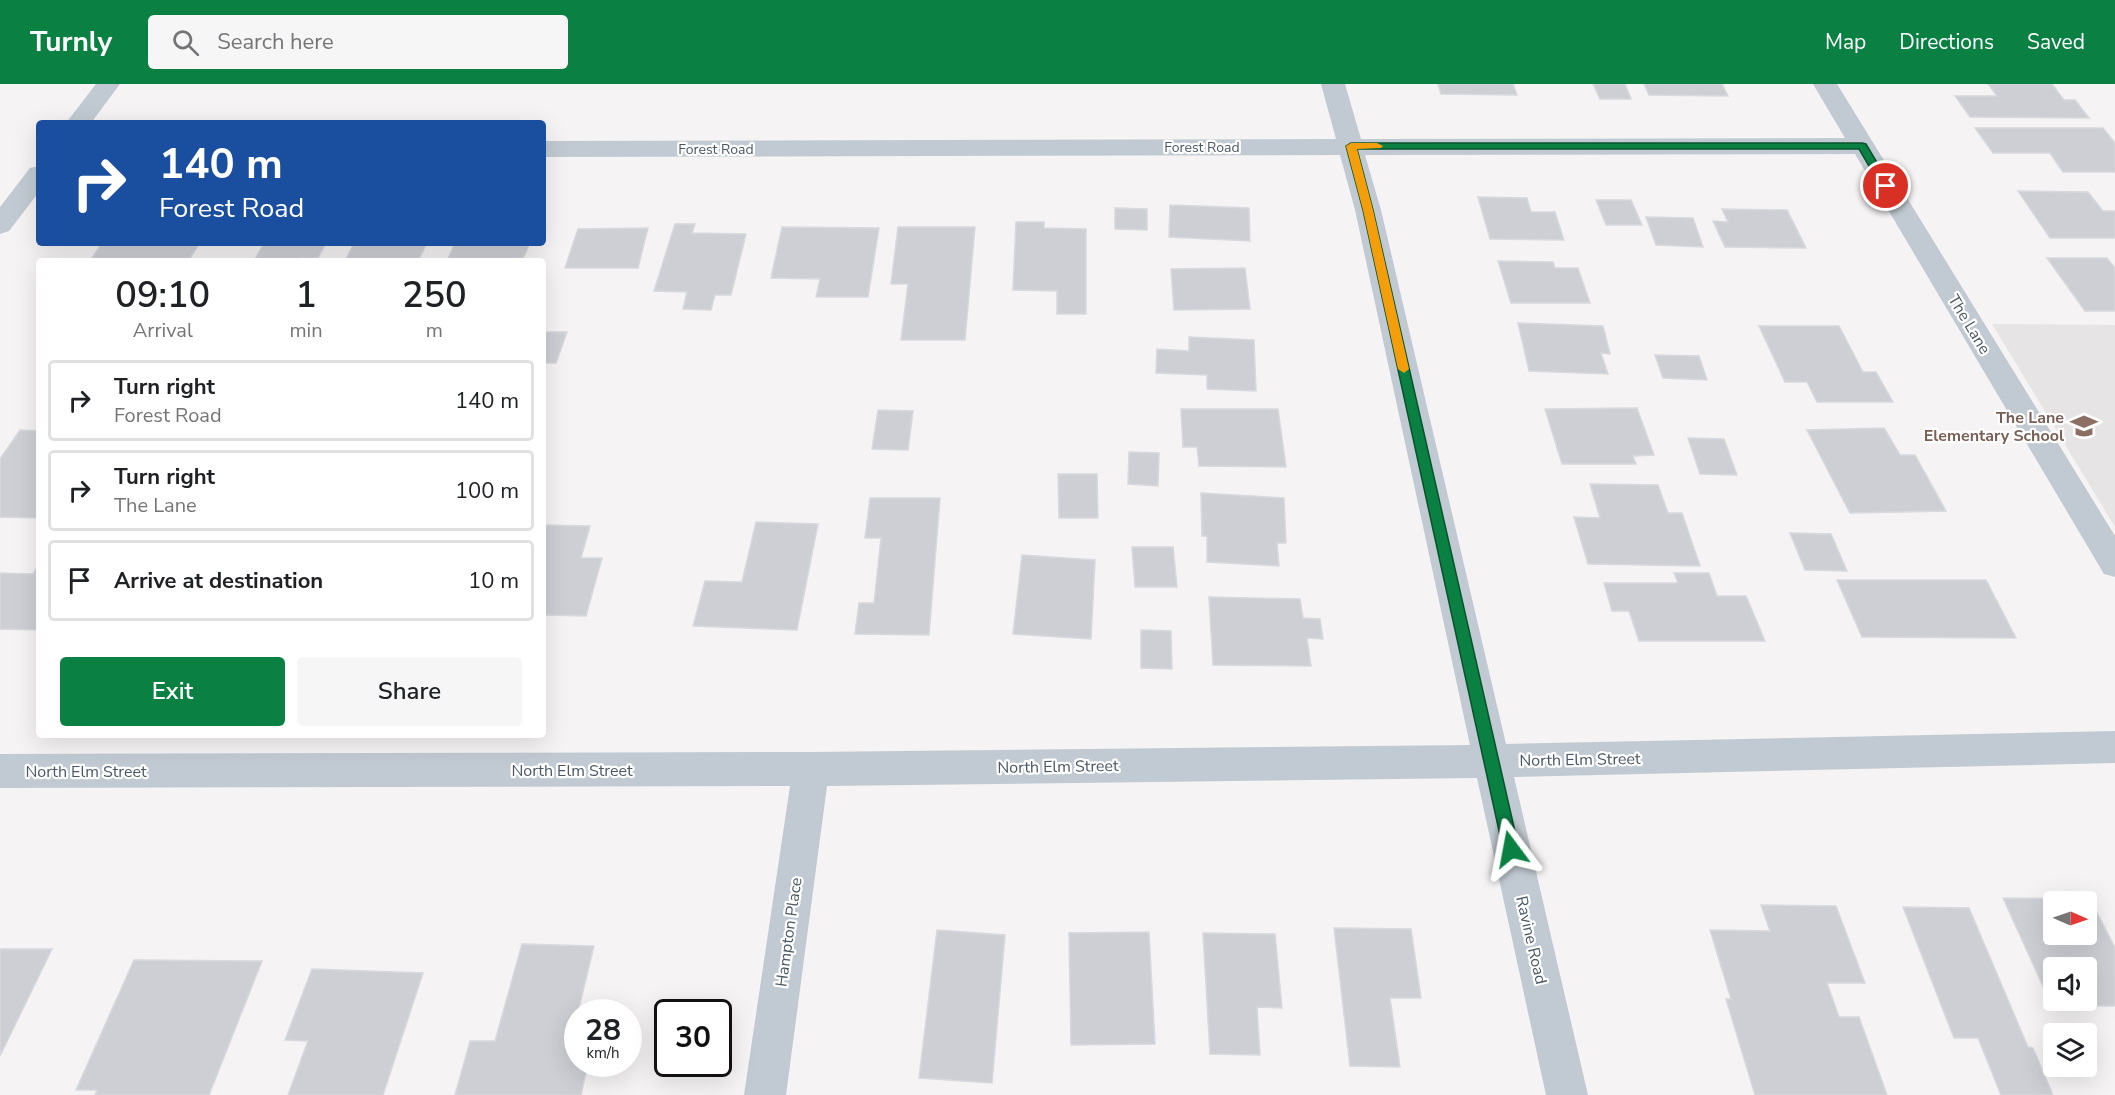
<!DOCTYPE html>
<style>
:root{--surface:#fff;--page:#f6f6f6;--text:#202124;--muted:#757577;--line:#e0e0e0;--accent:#0b8043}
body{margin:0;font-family:"Nunito Sans",sans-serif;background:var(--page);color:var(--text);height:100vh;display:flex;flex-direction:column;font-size:22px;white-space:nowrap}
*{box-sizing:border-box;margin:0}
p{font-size:20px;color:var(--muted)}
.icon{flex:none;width:33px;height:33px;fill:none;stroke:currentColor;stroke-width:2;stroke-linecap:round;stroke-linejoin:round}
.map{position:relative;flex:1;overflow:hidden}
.side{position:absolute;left:36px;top:174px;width:510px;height:480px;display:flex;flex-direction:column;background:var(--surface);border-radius:6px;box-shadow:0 6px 24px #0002}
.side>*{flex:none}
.hud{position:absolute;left:36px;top:36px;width:510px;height:126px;border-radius:6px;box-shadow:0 6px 24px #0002;background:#1a4fa0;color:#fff;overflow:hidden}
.needle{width:39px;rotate:92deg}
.fabs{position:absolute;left:2043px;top:807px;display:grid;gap:12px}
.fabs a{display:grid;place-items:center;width:54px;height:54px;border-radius:6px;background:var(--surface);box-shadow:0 6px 24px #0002;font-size:30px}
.speed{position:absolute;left:564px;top:915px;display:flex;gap:12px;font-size:30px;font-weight:700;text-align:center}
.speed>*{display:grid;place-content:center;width:78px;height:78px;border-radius:50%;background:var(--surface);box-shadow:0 6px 24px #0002;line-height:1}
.speed small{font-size:15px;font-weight:400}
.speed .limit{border:3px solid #111;border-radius:9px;background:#fff;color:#111}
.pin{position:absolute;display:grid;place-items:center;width:51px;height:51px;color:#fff;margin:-26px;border:3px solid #fff;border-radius:50%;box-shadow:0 2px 6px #0007}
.me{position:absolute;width:66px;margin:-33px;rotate:347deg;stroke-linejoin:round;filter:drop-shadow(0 0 4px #0008)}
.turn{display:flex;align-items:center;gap:21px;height:126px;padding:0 24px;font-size:27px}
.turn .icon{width:78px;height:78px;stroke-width:2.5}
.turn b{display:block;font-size:42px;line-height:51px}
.eta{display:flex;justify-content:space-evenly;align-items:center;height:102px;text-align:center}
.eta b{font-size:36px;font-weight:600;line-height:42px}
.cta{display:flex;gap:12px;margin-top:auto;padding:12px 24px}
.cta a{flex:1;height:69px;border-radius:6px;background:var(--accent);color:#fff;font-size:24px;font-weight:600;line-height:69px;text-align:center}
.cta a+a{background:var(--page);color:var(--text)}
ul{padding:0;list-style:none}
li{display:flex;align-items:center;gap:18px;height:81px;margin:0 12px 9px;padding:0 12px;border:3px solid var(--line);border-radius:6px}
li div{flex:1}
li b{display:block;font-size:22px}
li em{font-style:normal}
header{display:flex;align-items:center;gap:36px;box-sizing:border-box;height:84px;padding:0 30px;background:var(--accent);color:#fff}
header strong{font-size:28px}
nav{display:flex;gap:33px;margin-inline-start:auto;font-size:21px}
.search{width:420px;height:54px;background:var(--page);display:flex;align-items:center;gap:15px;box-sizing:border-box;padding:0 21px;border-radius:6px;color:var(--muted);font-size:22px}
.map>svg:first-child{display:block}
.education{fill:#e6e4e5}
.building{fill:#cdcfd5;stroke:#d7d9de;stroke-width:1.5;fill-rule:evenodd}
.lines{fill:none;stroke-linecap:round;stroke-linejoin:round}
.minor{fill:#c1cad2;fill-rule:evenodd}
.route{fill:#0b8043;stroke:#07532c;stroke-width:1.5}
.slow{fill:#f59e0b}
.labels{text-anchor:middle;stroke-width:4.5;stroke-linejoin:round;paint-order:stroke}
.far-street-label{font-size:14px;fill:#4a5661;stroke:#fff}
.street-label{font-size:16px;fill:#4a5661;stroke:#fff}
.education-label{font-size:16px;font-weight:bold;fill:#785e54;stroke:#fff;text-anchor:end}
</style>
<header>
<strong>Turnly</strong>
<div class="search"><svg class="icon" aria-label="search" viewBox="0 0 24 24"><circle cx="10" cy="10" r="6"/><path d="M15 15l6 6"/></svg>Search here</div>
<nav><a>Map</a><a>Directions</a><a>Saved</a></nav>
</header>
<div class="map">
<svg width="2115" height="1011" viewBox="0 0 2115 1011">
<rect width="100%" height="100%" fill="#f5f3f3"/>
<path class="education" d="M1992 240 2115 241V443Z"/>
<g class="building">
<path d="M1438 0H1513L1517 11 1441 10Z"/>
<path d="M1593 0H1625L1631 15H1600Z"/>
<path d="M1644 0H1722L1728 12 1649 11Z"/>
<path d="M1988 0H2052L2064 16H2075L2089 34 1970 33 1955 12H1997Z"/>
<path d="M1975 44H2103L2115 59V88H2063L2050 69H1993Z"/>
<path d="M2018 107 2088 108 2103 127H2115V154H2050Z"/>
<path d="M1478 113 1527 114 1531 128H1555L1564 156 1490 155Z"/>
<path d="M1596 116H1631L1642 141H1606Z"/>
<path d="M1170 121 1249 124 1250 157 1169 153Z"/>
<path d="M1115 124 1147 125V146L1115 145Z"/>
<path d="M1722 125 1787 126 1806 164 1725 163 1713 137 1728 138Z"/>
<path d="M1646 133 1693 134 1703 163 1656 161Z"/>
<path d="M1016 138H1044V144L1086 145V230H1057V207L1013 206Z"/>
<path d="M675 140H695L692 149 746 150 731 211H715L711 226 683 225 687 208 654 207Z"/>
<path d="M782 143 879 144 868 213H816L820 195 771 194Z"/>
<path d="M898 143H975L965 256H901L908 200H891Z"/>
<path d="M648 144 638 184H565L578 145Z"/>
<path d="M102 159H200L188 177H90Z"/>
<path d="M264 159H326L318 174H299L298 177H254Z"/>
<path d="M354 159H427L418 177H345Z"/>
<path d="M455 159H530L522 177H447Z"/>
<path d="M2047 174H2107L2115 184V227H2085Z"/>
<path d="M1498 177 1553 178 1555 184H1578L1590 219H1511Z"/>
<path d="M1245 184 1250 225 1174 226 1171 185Z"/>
<path d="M1518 239 1603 242 1610 270 1601 269 1608 290 1529 287Z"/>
<path d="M1759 242H1839L1863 288H1876L1893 318H1817L1807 298H1785Z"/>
<path d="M543 248H567L556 279H543Z"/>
<path d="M1189 253 1254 256 1256 307 1207 305V291L1156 289 1157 265 1189 267Z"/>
<path d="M1655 271 1699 272 1707 296 1663 294Z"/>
<path d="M1637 324 1654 371 1633 372 1636 380H1562L1545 325Z"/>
<path d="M1181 325H1278L1286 383 1199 382 1197 363H1183Z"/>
<path d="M878 326 913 327 908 366 872 365Z"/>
<path d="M1884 344 1900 371H1915L1946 427 1850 429 1807 346Z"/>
<path d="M20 346 39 347 38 434 0 433V375Z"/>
<path d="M1688 354 1724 355 1737 391 1700 390Z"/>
<path d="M1129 368 1159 369 1158 402 1128 400Z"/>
<path d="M1058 390H1097L1098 434H1059Z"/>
<path d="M1590 400 1658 401 1668 429H1682L1700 482 1588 480 1574 433 1600 434Z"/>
<path d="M1201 409 1284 414 1286 459H1277L1279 482 1207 478V452H1202Z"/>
<path d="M870 414H940L929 551 855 550 859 519H874L881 454H865Z"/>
<path d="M756 438 818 440 797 546 693 542 705 497 742 498Z"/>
<path d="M543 441 590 442 581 474H602L586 532 543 531Z"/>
<path d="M1790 449 1831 450 1847 487 1805 486Z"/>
<path d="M1132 463H1173L1177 503H1135Z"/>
<path d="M1022 471 1095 476 1091 555 1013 550Z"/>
<path d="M39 480V546L0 545V489L33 490Z"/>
<path d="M1674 489H1709L1717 512H1746L1765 557H1639L1629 527H1612L1604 499H1678Z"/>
<path d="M1837 496H1986L2016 554 1862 553Z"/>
<path d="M1209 513 1300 515 1303 534 1320 535 1323 555 1307 554 1311 582 1213 581Z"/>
<path d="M1141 546 1171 547 1172 585 1141 584Z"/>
<path d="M2003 814 2090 815 2115 864V922H2052ZM2054 818H2086V850H2054ZM2054 884H2086V916H2054Z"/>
<path d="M1761 821 1836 822 1865 899H1827L1839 933H1859L1887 1011H1755L1726 915H1731L1710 846 1770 847Z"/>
<path d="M1903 823 1969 824 2028 963 2033 964 2053 1011H2001L1978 954H1954Z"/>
<path d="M1334 844 1411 845 1421 914H1390L1400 983 1350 982Z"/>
<path d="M937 846 1005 851 992 999 919 994Z"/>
<path d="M1149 848 1155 960 1071 961 1069 849Z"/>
<path d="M1203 849 1275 850 1282 924 1257 923 1260 971 1210 970Z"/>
<path d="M522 860 594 862 578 928H600H578V980H588L581 1011H455L470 957H495Z"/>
<path d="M0 865H52L0 972Z"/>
<path d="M134 876 262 877 209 1011H95L97 1006H76Z"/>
<path d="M312 885 423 889 383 1011H288L308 957 285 956Z"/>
</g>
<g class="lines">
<g class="minor">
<path d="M96 0H120L91 39H66Z"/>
<path d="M1321 0H1345L1361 55 1845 54 1813 0H1837L2115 452V493L2104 490 1855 70 1365 71 1381 126 1506 660 2115 647V679L1514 693 1588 1011H1546L1477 694 827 702 786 1011H744L790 702 0 704V670L811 668 1470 661 1355 126 1340 71 543 73V57L1336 55Z"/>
<path d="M39 82V108L9 147 0 150V123L30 84Z"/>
</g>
</g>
<path class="route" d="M1351 59H1862L1866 60 1891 102 1890 104H1882L1859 65H1357L1373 126 1519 765 1516 771 1511 773 1505 771 1503 765 1363 126 1346 62Z"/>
<path class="slow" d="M1377 59 1383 62 1381 64 1357 65 1373 126 1409 285 1404 289 1398 285 1363 126 1346 62 1351 59Z"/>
<defs>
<symbol id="school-bare" viewBox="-9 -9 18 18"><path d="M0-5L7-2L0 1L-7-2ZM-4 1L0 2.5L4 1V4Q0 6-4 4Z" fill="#8d6e63" stroke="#fff" stroke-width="2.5" paint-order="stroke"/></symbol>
</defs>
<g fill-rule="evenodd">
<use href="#school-bare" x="2065" y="323" width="38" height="38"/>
</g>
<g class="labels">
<g class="far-street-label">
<text x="1202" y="68">Forest Road</text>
<text x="716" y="70">Forest Road</text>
</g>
<g class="street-label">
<text transform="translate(1970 240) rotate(59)" y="6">The Lane</text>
<text transform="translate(1580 675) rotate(-1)" y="6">North Elm Street</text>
<text transform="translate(1058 682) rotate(-1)" y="6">North Elm Street</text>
<text x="572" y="692">North Elm Street</text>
<text x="86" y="693">North Elm Street</text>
<text transform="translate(788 848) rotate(-82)" y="6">Hampton Place</text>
<text transform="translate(1532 856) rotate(77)" y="6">Ravine Road</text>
</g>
<g class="education-label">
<text x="2064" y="339">The Lane<tspan x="2064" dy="18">Elementary School</tspan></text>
</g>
</g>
</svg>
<div class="fabs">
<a><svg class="needle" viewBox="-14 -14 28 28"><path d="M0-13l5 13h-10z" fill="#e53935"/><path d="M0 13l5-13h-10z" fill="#757577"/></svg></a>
<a><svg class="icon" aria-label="sound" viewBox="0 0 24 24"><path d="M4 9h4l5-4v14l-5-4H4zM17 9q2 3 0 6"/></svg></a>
<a><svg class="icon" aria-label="layers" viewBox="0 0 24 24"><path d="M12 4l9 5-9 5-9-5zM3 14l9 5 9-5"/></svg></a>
</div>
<div class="speed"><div>28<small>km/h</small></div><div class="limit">30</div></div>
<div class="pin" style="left:1886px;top:102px;background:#d93025"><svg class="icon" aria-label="arrive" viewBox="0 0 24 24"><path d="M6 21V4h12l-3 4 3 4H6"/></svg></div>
<svg class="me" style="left:1511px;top:765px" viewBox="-20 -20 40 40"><path d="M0-17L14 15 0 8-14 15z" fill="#0b8043" stroke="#fff" stroke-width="4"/></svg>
<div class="hud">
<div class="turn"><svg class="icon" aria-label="right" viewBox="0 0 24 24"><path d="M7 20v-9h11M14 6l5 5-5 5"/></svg><div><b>140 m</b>Forest Road</div></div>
</div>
<section class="side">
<div class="eta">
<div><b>09:10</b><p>Arrival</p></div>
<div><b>1</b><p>min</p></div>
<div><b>250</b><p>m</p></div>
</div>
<ul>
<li><svg class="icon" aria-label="right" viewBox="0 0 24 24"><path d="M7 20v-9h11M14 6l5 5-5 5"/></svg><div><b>Turn right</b><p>Forest Road</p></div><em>140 m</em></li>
<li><svg class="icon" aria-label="right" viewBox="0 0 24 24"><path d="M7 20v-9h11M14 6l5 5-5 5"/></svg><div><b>Turn right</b><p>The Lane</p></div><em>100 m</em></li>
<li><svg class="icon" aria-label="arrive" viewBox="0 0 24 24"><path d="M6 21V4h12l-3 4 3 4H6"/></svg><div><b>Arrive at destination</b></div><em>10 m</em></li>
</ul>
<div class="cta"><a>Exit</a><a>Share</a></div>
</section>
</div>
